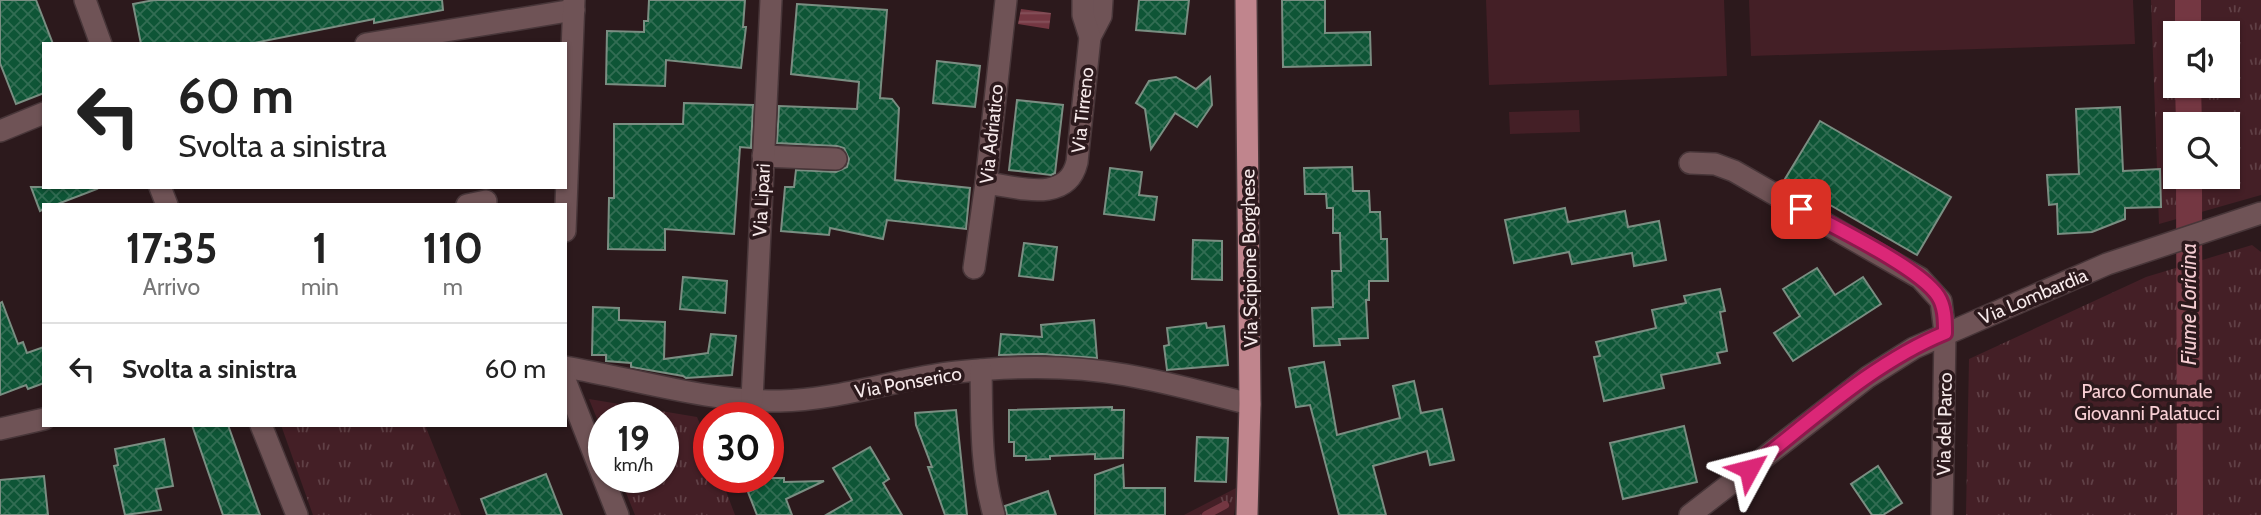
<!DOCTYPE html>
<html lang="it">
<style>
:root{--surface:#fff;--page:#f6f6f6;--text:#222;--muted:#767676;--line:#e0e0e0}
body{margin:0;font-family:Cabin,sans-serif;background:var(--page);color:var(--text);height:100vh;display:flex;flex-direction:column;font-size:26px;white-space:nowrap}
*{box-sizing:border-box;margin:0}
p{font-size:23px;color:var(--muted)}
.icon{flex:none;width:38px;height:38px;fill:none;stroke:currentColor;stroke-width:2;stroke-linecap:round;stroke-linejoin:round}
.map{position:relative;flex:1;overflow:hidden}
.side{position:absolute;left:42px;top:203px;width:525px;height:224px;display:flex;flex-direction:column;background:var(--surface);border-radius:0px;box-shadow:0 2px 5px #0004}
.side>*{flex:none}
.banner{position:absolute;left:42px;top:42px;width:525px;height:147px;border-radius:0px;box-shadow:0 2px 5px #0004;background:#fff;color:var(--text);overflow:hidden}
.buttons{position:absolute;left:2163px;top:21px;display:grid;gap:14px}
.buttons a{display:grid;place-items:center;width:77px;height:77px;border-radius:0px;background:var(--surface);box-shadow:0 2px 5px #0004;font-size:35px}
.speed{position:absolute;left:588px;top:402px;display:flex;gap:14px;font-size:35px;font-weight:700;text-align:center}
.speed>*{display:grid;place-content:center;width:91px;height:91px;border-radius:50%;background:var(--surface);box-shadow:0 2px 5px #0004;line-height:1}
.speed small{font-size:18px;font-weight:400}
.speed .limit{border:10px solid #d22;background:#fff;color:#111}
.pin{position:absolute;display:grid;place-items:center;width:60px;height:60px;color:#fff;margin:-30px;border-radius:14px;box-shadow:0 4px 10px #0006}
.me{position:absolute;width:77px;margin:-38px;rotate:52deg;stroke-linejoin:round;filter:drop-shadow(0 0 5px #0008)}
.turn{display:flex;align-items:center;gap:24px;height:147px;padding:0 21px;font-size:32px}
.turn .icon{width:91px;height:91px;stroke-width:2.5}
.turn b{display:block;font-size:49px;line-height:60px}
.eta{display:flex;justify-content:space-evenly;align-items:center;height:119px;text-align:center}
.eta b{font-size:42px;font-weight:700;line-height:49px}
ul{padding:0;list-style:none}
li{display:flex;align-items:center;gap:21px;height:91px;padding:0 21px;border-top:2px solid var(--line)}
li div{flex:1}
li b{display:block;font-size:26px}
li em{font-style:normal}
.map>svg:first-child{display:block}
.grass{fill:url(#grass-tufts);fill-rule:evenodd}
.garden{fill:#441f26}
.water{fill:url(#water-rules)}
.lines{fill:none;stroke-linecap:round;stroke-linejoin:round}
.stream{stroke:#743742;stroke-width:8}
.canal{stroke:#743742;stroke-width:26}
.building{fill:url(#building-cross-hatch);stroke:#7a8e82;stroke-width:2}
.minor-casing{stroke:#483639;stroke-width:24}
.major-casing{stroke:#483639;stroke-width:24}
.minor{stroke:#6f5356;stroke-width:21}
.major{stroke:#c0858d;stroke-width:21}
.route-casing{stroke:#8e194d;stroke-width:18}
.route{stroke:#db2777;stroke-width:12}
.labels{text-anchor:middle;stroke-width:7;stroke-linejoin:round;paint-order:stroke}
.street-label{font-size:19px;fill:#f6e9ea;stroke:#2c191c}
.park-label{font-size:19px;fill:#f9d0d5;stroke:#2c191c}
.water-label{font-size:21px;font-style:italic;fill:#f5cdd2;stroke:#2c191c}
</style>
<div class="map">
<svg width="2261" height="515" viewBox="0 0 2261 515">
<defs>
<pattern id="grass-tufts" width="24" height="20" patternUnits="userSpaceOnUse" patternTransform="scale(1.75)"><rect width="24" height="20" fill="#441f26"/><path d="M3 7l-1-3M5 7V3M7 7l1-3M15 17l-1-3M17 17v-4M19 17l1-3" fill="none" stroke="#604046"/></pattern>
<pattern id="water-rules" width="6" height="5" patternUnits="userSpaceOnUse" patternTransform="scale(1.75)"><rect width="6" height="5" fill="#743742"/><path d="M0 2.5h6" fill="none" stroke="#88545d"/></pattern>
<pattern id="building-cross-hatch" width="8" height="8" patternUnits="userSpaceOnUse" patternTransform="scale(1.75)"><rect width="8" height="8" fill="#0e5536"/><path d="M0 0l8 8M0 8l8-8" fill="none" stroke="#326d53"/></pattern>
</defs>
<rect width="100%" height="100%" fill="#2c191c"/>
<g class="grass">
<path d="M2151 0H2261V195L2159 224ZM2175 33H2228V86H2175ZM2175 124H2228V177H2175Z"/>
<path d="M2252 245 2261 252V515H1966L1969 359 2146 277Z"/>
<path d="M589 399 697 417 709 446V478H721L735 515H635L620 478H663V418H604V436Z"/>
<path d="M281 425H425L461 515H313Z"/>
<path d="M1238 487 1234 515H1184Z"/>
</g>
<g class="garden">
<path d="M1486 0H1724L1727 76 1489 85Z"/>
<path d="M1749 0H2133L2135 44 1751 56Z"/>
<path d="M1579 110 1580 132 1510 134 1509 112Z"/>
</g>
<path class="water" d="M1021 9 1051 13 1049 29 1018 24Z"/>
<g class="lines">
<path class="stream" d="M1206 515 1225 505"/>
<g class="canal">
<path d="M2188 0V33"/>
<path d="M2188 86 2189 124"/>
<path d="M2189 177 2190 515"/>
</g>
</g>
<g class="building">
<path d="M0 0H36L53 44H44V93L16 104 0 63Z"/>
<path d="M154 0H442L443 10 374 23V19L249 44H141L133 4Z"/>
<path d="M649 0H745L743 27H746L741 68 666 60 665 86 606 84 607 31 644 32V21H648Z"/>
<path d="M1139 0H1189L1185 34 1136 30Z"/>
<path d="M1282 0H1325V33L1370 32 1371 65 1283 67Z"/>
<path d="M797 4 887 10 880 98 892 99 899 108 895 180 970 188 966 229 887 220 883 239 830 228 829 235 781 231 785 187H794L796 170 836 172 847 167 849 159 844 148 837 146 777 143 779 106 857 109 859 82 791 74Z"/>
<path d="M937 61 980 66 975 107 933 103Z"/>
<path d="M1176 77 1196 89 1210 77 1212 105 1197 127 1175 113 1151 149 1145 109 1136 103 1149 81Z"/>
<path d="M1017 100 1063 105 1055 173 1051 175 1009 170Z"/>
<path d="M684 103 753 105 751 148 740 147 734 234 665 229V250L608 249 609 198H614V124H683Z"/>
<path d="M2120 107 2123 171 2160 169 2161 207 2125 208V219L2092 232 2058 234 2057 204 2049 205 2047 175 2079 174 2076 109Z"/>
<path d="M1820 121 1951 197 1917 255 1785 179Z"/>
<path d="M1352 167 1353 191H1369L1370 212H1380L1381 239H1387L1388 281H1369V300H1366L1368 338 1339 339 1340 345 1314 346 1312 308 1333 307 1332 271H1341L1340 233H1333V208H1327L1326 194H1305L1304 168Z"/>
<path d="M1110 168 1142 172 1139 195 1157 197 1154 220 1104 214Z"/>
<path d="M31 187H96L97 189 55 205H44V209L40 211Z"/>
<path d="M1565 208 1568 222 1625 211 1628 227 1659 221 1666 260 1634 266 1632 253 1572 264 1569 252 1514 263 1505 220Z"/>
<path d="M1193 240 1222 241V280L1192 279Z"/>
<path d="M1024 243 1057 247 1053 280 1019 276Z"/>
<path d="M1817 268 1835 295 1863 277 1881 304 1793 361 1774 333 1800 316 1783 289Z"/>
<path d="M683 277 727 281 725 313 680 309Z"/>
<path d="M1720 289 1725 311 1720 312 1727 351 1717 353 1720 363 1661 375 1664 388 1604 401 1594 357 1600 356 1596 342 1656 328 1652 310 1686 303 1684 296Z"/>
<path d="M2 302 18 344 23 342 27 353 44 347V383L28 389 26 385 0 395V303Z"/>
<path d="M593 307 619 308V320L665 322 664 359 708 353 711 334 736 336 732 375 686 378 683 376 631 367V363L606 361V355H592Z"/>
<path d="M1094 320 1097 358 1042 354 999 355 1001 334 1042 337 1041 325Z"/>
<path d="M1206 323 1207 328 1224 326 1228 365 1167 370 1164 346 1169 345 1167 328Z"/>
<path d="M1324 362 1337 435 1400 418 1393 386 1414 381 1421 413 1442 409 1454 460 1430 465 1427 451 1373 466 1386 515H1339L1310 405 1296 407 1289 368Z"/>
<path d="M1112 407V410H1124L1123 458 1095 459V454L1050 456V459L1026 460V456H1014V442H1009V410Z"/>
<path d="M956 410 967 515H945L928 467H932L916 425 915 413Z"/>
<path d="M192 425H228L260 515H223Z"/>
<path d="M1684 426 1697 482 1623 499 1610 443Z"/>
<path d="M1197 437 1228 438 1226 482 1195 481Z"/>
<path d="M164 439 173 486 156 489 161 510 125 515 114 466 118 465 115 449Z"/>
<path d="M870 447 889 479 883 483 902 515H826L852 500 833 468Z"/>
<path d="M1123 465 1124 488H1165V515H1095V475Z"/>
<path d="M1878 466 1902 503 1883 515H1872L1851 484Z"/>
<path d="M546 474 562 515H487L481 499Z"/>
<path d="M44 476 48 515H0V480Z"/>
<path d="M747 478H784V482L824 481 786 499 792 515H757L748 492 753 490Z"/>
<path d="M1048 491 1056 515H1007L1005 506Z"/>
</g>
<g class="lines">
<defs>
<g id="minor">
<path d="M85 0 101 44"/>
<path d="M1090 37 1101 16 1102 0"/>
<path d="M366 44 574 10"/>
<path d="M0 131 44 113"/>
<path d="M763 156 836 159"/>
<path d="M1690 163 1715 164 1734 171 1920 278 1941 301 1945 333 1942 515"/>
<path d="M986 183C1018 187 1067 204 1077 162L1090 37 1083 15V0"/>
<path d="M160 187 167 205"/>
<path d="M467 205 486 201"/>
<path d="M565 231 574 0"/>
<path d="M974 268 986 183 1006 0"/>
<path d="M565 367C636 379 707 402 780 401 840 400 898 378 957 372 1012 366 1071 365 1126 375 1168 382 1209 394 1250 404"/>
<path d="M981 370C982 419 980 467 994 515"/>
<path d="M565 380 618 515"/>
<path d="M752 400 771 0"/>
<path d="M261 425 297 515"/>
<path d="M0 429 44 419"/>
<path d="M1690 515 1868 377 1914 348 2107 264 2261 213"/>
</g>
<path id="major" d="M1246 0 1250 404 1247 515"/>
</defs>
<use href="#minor" class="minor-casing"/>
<use href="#major" class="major-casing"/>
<use href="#minor" class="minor"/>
<use href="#major" class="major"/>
</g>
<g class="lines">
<defs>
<path id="route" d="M1749 469C1811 421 1872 363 1945 333 1945 320 1945 307 1938 296 1920 268 1834 227 1801 209"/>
</defs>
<use href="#route" class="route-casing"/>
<use href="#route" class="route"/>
</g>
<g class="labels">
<g class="street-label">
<text transform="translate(1082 110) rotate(-84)" y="7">Via Tirreno</text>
<text transform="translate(991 134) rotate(-84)" y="7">Via Adriatico</text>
<text transform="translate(761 200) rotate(-87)" y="7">Via Lipari</text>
<text transform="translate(1249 258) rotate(-91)" y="7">Via Scipione Borghese</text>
<text transform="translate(2033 296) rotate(-23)" y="7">Via Lombardia</text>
<text transform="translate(908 382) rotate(-10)" y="7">Via Ponserico</text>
<text transform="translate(1944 424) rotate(-89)" y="7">Via del Parco</text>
</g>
<g class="park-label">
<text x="2147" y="398">Parco Comunale<tspan x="2147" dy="22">Giovanni Palatucci</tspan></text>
</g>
<g class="water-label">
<text transform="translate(2189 304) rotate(-90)" y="7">Fiume Loricina</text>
</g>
</g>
</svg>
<div class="buttons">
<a><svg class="icon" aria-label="sound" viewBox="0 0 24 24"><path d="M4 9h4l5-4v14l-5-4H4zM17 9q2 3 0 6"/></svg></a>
<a><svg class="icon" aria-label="search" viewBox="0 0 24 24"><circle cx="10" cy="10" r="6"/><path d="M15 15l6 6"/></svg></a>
</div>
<div class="speed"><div>19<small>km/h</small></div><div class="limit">30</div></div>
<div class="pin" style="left:1801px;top:209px;background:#d93025"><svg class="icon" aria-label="arrive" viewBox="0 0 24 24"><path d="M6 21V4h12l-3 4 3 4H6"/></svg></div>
<svg class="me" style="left:1749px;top:469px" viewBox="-20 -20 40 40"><path d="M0-17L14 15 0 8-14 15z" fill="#db2777" stroke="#fff" stroke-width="4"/></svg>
<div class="banner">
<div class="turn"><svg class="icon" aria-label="left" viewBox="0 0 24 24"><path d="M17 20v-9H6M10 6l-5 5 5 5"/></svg><div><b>60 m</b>Svolta a sinistra</div></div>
</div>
<section class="side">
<div class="eta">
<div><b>17:35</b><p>Arrivo</p></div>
<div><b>1</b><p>min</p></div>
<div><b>110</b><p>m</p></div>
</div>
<ul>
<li><svg class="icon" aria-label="left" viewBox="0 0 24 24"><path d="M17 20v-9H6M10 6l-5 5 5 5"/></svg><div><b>Svolta a sinistra</b></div><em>60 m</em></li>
</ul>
</section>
</div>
